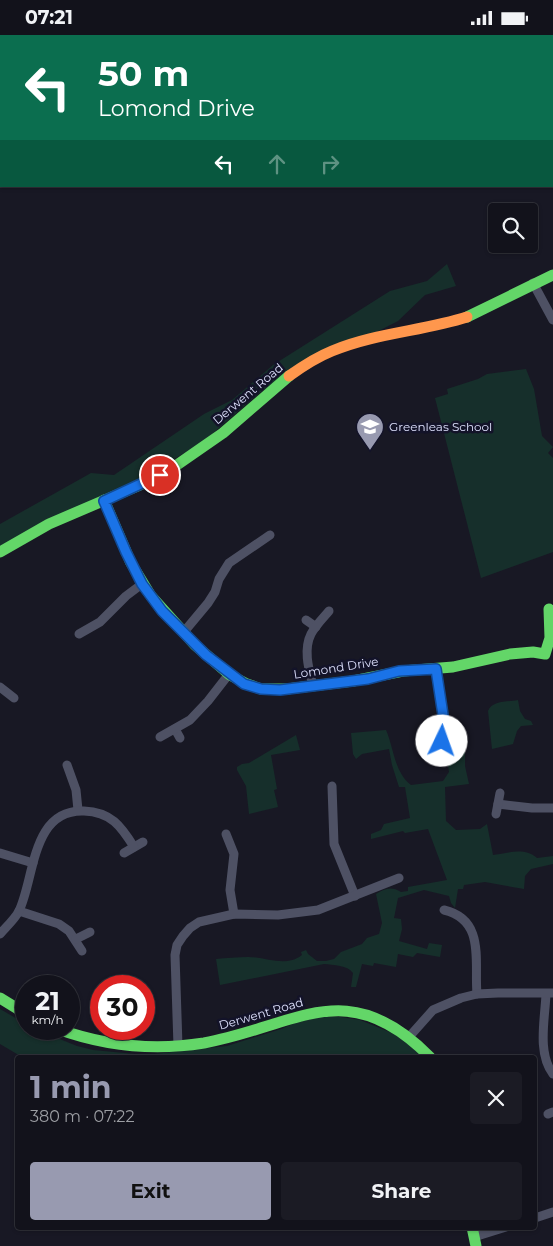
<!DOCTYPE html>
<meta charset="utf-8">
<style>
:root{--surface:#12121b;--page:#1b1b24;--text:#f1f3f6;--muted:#9c9ea3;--line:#31323a;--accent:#989ab0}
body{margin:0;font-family:Montserrat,sans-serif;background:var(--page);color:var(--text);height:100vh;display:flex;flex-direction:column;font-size:19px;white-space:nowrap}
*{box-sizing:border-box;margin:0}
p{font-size:16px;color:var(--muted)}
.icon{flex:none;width:28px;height:28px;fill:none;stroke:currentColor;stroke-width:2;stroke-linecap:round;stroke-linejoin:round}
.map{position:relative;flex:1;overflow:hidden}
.sheet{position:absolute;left:15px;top:1020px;width:522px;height:175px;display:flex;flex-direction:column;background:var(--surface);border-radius:5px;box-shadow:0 1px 4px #0004,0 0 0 1px var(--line)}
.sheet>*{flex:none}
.hud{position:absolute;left:0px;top:0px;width:554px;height:152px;box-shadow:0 1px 4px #0004,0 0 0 1px var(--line);background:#0b6e4f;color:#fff;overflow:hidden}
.fabs{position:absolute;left:488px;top:168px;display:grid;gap:10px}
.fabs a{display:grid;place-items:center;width:50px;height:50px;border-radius:5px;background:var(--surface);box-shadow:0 1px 4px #0004,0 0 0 1px var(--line);font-size:25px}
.speed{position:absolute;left:15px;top:940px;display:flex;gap:10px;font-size:25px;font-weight:700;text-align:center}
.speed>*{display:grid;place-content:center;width:65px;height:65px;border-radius:50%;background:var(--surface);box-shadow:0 1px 4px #0004,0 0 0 1px var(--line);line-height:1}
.speed small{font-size:12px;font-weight:400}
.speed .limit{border:8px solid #d22;background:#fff;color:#111}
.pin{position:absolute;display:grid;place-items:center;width:42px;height:42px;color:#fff;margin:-21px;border:2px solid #fff;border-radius:50%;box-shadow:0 1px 5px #0007}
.me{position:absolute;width:55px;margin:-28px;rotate:3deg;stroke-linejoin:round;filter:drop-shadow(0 0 4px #0008)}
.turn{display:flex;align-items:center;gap:18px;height:105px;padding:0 15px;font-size:22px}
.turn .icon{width:65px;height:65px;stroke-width:2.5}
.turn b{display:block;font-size:35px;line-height:42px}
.lanes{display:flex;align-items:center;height:48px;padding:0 15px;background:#0003;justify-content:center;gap:25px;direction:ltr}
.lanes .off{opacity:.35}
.round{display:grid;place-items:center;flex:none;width:52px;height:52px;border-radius:5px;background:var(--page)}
.headline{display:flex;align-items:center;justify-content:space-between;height:85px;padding:0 15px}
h1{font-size:30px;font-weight:700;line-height:38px;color:var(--accent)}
.action{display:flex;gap:10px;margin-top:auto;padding:10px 15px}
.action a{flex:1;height:58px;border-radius:5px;background:var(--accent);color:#111;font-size:20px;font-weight:700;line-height:58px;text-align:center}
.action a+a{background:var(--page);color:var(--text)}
.status{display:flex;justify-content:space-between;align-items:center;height:35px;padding:0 25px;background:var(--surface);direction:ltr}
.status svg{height:14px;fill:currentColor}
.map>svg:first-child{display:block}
.green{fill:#162f2b}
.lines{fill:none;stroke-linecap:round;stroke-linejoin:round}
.street{stroke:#4e5164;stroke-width:9}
.fast{stroke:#63d668;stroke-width:11}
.slow{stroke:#ff974d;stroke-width:11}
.route-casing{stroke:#114b97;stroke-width:12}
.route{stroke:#1a73e8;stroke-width:9}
.labels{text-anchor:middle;stroke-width:5;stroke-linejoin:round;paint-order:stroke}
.street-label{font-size:12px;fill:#dde0fc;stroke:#131329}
.poi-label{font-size:12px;fill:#dde0fc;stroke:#131329;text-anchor:start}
</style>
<div class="status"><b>07:21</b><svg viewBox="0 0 49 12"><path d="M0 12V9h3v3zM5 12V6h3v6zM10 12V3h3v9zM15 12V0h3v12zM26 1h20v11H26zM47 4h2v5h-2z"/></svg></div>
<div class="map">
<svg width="553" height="1211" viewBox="0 0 553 1211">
<rect width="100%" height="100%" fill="#181824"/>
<g class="green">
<path d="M447 229 456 251 425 260 398 286 263 355 204 406 143 443 0 511V489L91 438 114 440 204 379 232 365 273 330 390 256 427 246Z"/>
<path d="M526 334 534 354 542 401 553 412 548 418 553 423V517L481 543 435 363 448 359 447 354 478 344 487 339Z"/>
<path d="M518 665 520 676 525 684 531 686 533 690 521 691 517 696 513 709 492 714 488 676C492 665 508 667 518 665Z"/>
<path d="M386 695C394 713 394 737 411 750L443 746 449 737 445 712 459 715 465 714V731L469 749 445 752 446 786 456 795 480 794 487 789 493 820C509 818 524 812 537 823L553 821V829L531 834 525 841 524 854 485 847 464 850 463 854H458L455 873 451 868 449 861 424 855 398 863 394 883 401 884 402 894 399 906 427 914 429 908 442 910 440 922 417 918 413 922 398 919 396 932 374 928 373 931 362 929 356 952H351L353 938C347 930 334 930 324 929L220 950 216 924C226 923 238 922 248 922 267 922 285 933 302 920L301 917 306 915 308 919 317 926H326L334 924 341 917 362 909 367 903 379 899 382 888 376 859C385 853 392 851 401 857L408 856V852L447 845 428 794 405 798 403 796 371 804V799L381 795 384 789 410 783 405 752H399L392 730 389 714 362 719 356 724 353 719 351 698Z"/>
<path d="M296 700 300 715 271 720 277 754 274 755 278 772 249 779 246 751 237 735V732L242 729 249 728Z"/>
<path d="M0 974 26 989V994H35L77 1011 93 1015 145 1020 227 1011 281 994 300 986 322 982H341L360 985 392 998 404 1005 423 1022H22L0 1009Z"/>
</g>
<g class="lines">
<g class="street">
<path d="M533 248 553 285"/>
<path d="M306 585 316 592"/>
<path d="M183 598 208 568 215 557 219 544 229 528 270 500"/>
<path d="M79 599 100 587 126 561 142 549"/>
<path d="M436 634 443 680 442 706"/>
<path d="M313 651C309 635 303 615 311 599 315 591 323 583 329 576"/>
<path d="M0 652 14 663"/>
<path d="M175 694 180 703"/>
<path d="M160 702 190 685 208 666 229 639"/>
<path d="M430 705 452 708"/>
<path d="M67 730 76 755 78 775"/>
<path d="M332 751 334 809 355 861"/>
<path d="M498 769 532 773H553"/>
<path d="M496 779 500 758"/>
<path d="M226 799 234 819 230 855 234 879"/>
<path d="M0 818 33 828"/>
<path d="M124 818 143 807"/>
<path d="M444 875C486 885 474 927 477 959"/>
<path d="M19 876 59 889 69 896 82 916"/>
<path d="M0 899C6 892 15 884 19 876 35 843 31 774 84 776 111 777 121 791 134 812"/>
<path d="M76 904 90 897"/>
<path d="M546 959C545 984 537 1018 553 1039"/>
<path d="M409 1002 433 975 461 963 477 959 498 958H553"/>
<path d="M178 1011 175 920 177 910 183 901 190 893 199 887 234 879 278 880 318 875 399 843"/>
<path d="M548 1079 553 1077"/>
<path d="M535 1183 553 1177"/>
<path d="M474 1202 506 1192"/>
</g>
<g class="fast">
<path d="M467 282 553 240"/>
<path d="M104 465 131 528 151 561 195 610 230 640 247 649 261 654H287L353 646 403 636 453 632 510 619 533 617 545 619 550 603 549 574"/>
<path d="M0 517 49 489 140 450 174 432 223 398 289 341"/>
<path d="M0 963 26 979"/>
<path d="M58 994C105 1011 154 1016 204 1008 297 991 347 938 430 1022"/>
<path d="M472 1192 476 1211"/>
</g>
<path class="slow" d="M289 341C303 331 317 322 332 316 375 298 423 296 467 282"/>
</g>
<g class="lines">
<defs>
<path id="route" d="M160 440 104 466 126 517 142 549 162 576 206 620 244 649 261 654 280 655 368 644 399 636 436 634 443 680 442 706"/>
</defs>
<use href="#route" class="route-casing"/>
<use href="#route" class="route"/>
</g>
<defs>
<symbol id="school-pin" viewBox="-11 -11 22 30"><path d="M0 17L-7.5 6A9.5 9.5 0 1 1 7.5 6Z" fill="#989ab0" stroke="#131329"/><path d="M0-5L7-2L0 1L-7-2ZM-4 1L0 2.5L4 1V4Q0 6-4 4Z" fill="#fff"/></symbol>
</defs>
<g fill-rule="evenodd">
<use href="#school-pin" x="354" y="376" width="32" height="43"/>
</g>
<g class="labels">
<g class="street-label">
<text transform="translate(248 359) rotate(-40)" y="4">Derwent Road</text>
<text transform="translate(336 633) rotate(-9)" y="4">Lomond Drive</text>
<text transform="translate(261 979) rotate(-16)" y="4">Derwent Road</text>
</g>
<g class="poi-label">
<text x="389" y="396">Greenleas School</text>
</g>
</g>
</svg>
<div class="fabs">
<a><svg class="icon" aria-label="search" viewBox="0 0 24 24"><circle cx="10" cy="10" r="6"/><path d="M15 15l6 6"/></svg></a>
</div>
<div class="speed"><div>21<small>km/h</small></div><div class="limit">30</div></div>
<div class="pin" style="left:160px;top:440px;background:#d93025"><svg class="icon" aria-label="arrive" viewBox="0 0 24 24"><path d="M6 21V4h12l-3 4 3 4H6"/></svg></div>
<svg class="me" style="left:442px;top:706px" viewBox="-20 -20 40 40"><circle r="19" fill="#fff"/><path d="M0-13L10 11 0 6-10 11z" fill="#1a73e8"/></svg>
<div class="hud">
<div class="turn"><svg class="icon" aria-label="left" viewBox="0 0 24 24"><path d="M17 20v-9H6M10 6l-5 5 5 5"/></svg><div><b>50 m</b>Lomond Drive</div></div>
<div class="lanes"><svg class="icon" aria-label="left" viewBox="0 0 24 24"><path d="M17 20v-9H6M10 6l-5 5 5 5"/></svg><svg class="icon off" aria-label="ahead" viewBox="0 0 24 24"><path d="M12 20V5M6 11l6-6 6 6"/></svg><svg class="icon off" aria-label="right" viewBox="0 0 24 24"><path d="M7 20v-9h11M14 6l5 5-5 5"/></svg></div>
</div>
<section class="sheet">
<div class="headline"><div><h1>1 min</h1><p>380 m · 07:22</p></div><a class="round"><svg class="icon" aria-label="close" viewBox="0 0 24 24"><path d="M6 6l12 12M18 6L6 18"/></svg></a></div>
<div class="action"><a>Exit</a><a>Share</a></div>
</section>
</div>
